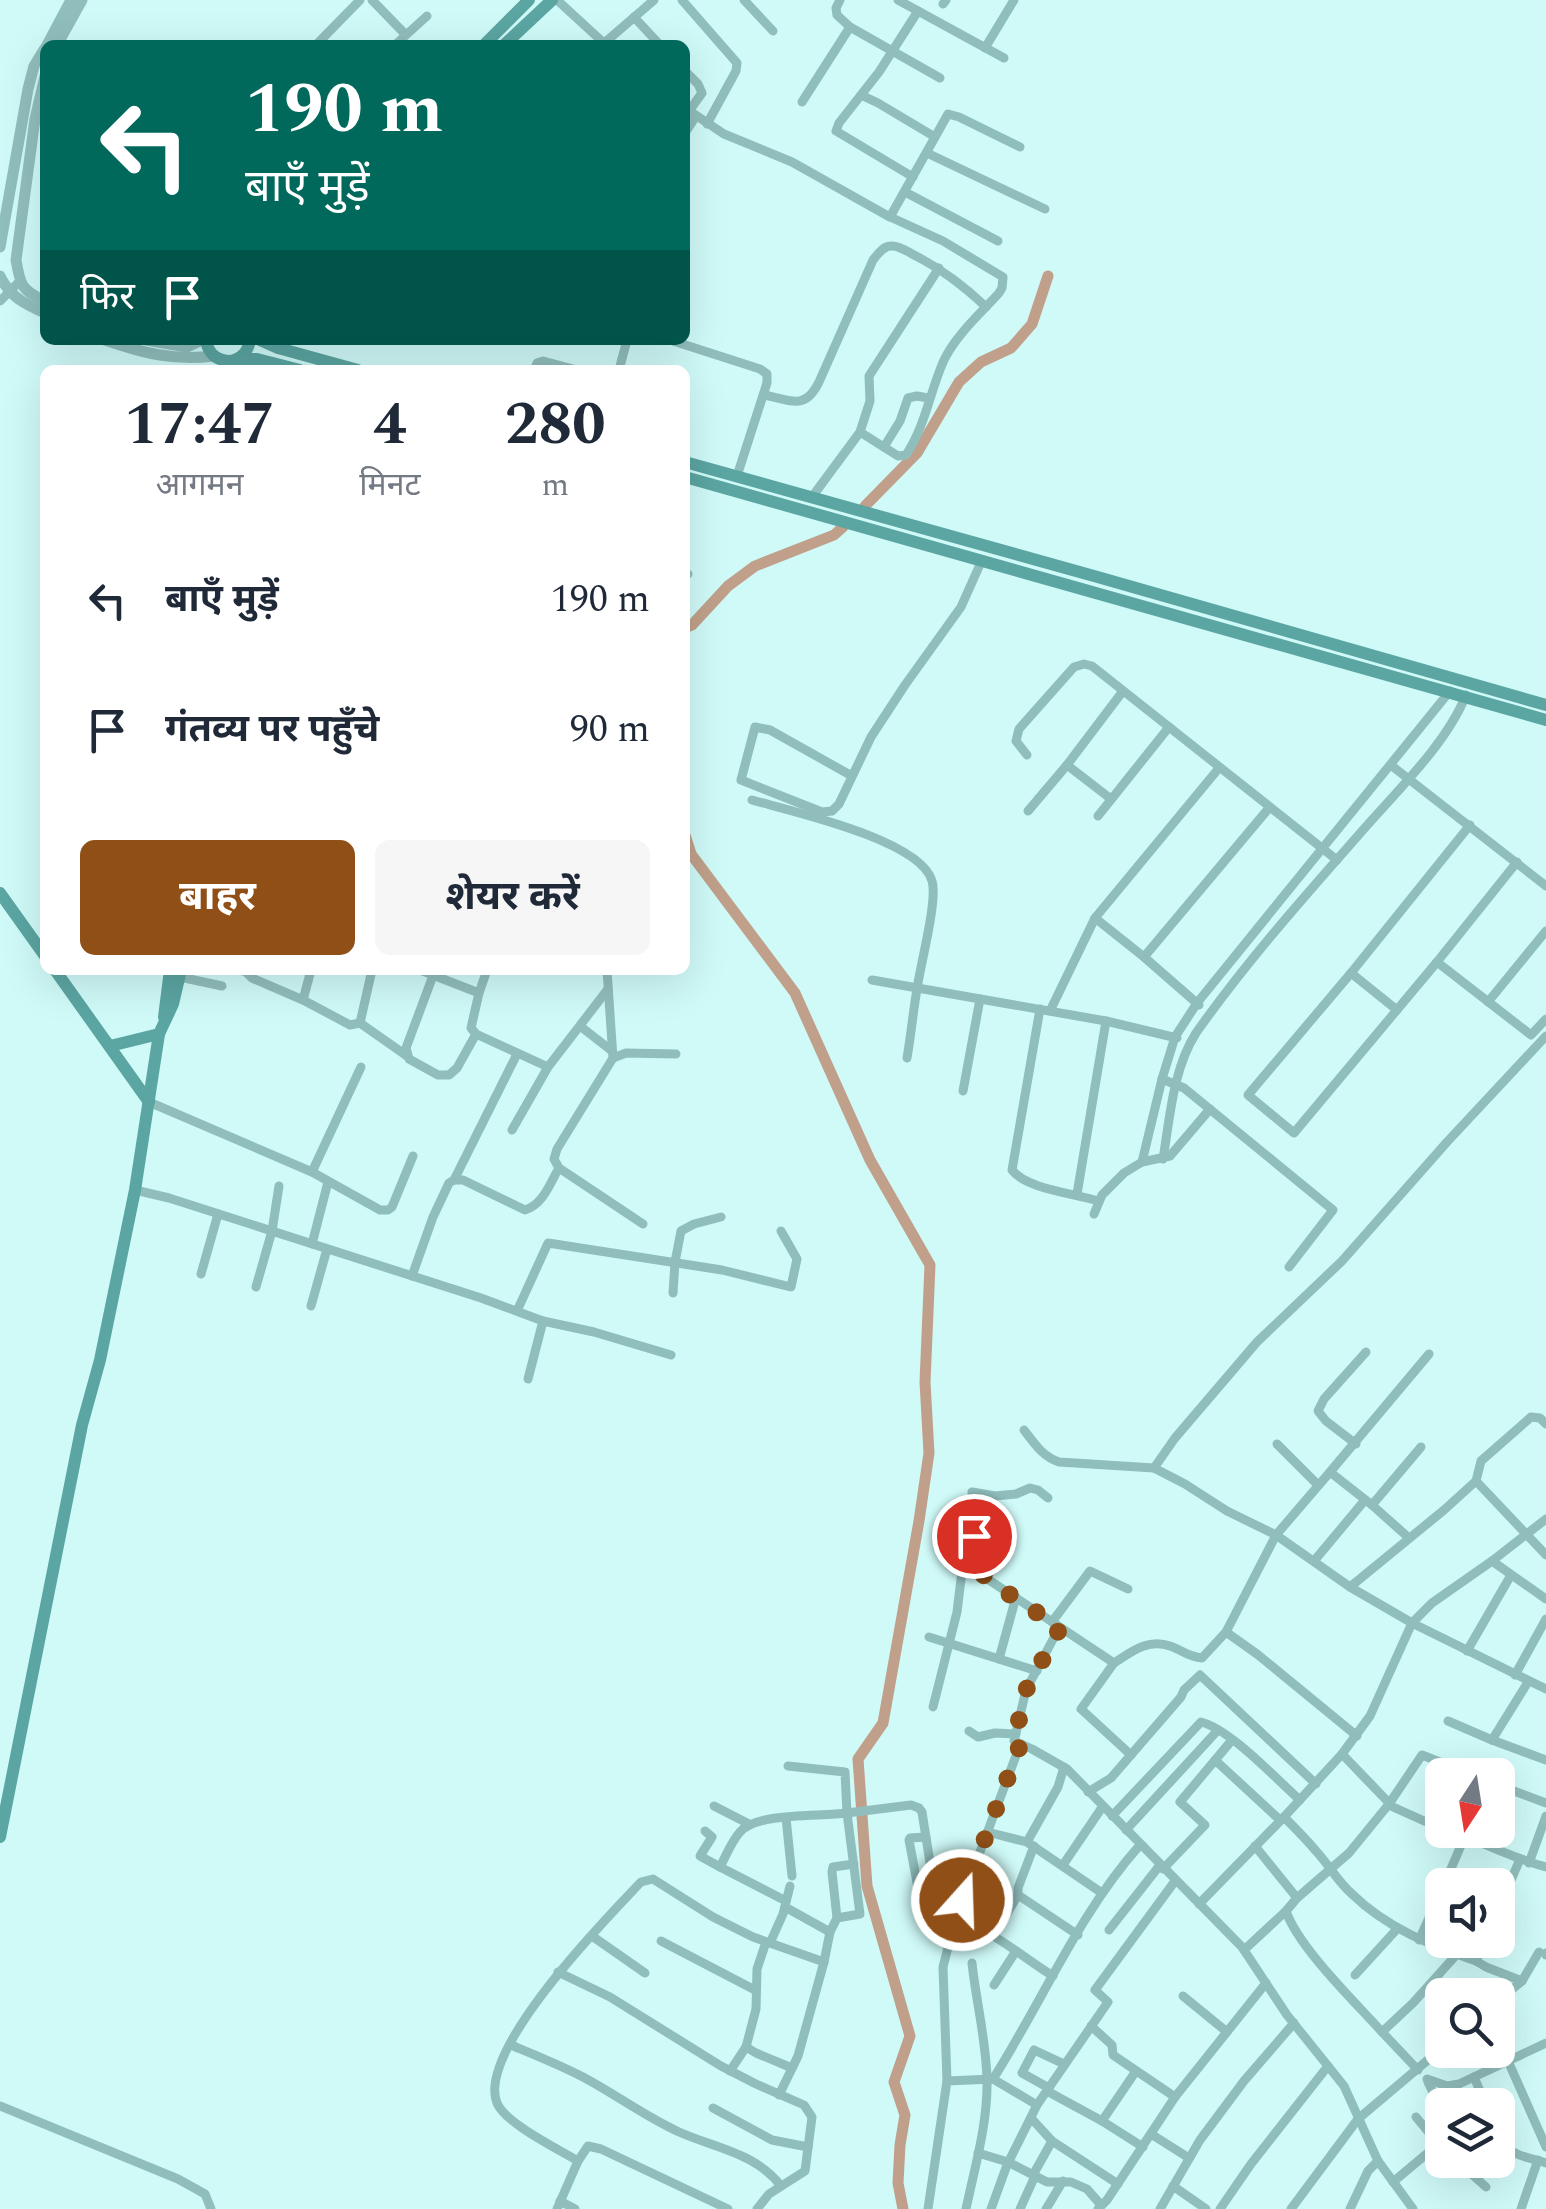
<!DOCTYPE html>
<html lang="hi">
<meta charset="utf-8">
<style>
:root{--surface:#fff;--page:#f6f6f7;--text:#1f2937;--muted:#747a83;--accent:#8f4f17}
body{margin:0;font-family:Spectral,"Noto Sans Devanagari",serif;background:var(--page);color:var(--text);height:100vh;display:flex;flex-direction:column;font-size:38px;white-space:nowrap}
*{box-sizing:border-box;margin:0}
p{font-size:32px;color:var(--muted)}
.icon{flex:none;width:55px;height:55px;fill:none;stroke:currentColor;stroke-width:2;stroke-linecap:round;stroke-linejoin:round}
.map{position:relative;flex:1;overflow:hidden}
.side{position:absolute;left:40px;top:365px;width:650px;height:610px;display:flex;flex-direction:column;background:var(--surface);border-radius:15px;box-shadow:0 10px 40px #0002}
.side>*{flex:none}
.guide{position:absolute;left:40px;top:40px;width:650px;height:305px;border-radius:15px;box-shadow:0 10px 40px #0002;background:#00695c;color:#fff;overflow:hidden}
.needle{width:65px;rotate:192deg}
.tools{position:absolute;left:1425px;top:1758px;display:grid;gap:20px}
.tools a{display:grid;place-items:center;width:90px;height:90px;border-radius:15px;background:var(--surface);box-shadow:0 10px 40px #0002;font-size:50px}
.pin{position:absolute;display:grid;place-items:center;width:85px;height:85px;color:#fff;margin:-42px;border:5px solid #fff;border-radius:50%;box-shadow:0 2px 10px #0007}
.me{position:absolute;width:110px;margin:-55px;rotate:20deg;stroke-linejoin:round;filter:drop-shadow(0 0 8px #0008)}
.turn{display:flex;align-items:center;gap:35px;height:210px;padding:0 40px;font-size:45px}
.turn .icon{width:130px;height:130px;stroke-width:2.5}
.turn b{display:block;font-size:70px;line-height:85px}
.then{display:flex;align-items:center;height:95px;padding:0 40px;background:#0003;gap:20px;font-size:38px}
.eta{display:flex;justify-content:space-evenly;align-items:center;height:170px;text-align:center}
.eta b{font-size:60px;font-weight:700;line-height:70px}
.action{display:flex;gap:20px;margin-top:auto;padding:20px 40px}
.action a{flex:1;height:115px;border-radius:15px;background:var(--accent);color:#fff;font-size:40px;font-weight:700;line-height:115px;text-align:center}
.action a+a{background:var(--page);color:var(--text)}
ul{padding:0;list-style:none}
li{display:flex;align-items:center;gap:30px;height:130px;padding:0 40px}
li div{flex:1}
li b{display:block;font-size:38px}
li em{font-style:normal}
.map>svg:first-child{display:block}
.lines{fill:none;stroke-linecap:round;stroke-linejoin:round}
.canal{stroke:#c0a08a;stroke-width:11}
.minor{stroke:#90bebc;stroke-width:9}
.tertiary{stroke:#90bebc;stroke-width:11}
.secondary{stroke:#5ba5a2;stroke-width:12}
.route{stroke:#8f4f17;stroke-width:18;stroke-dasharray:0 32.4}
</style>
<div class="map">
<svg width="1546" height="2209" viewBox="0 0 1546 2209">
<rect width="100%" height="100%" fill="#cffaf8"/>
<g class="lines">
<g class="canal">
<path d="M865 506 917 453 959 382 981 362 1011 348 1032 324 1048 276"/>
<path d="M685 628 692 625 728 586 755 566 834 535 843 527"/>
<path d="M685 835 691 854 795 993 870 1160 930 1265 925 1382 929 1453 919 1521 883 1723 858 1759 867 1886 910 2036 894 2082 905 2115 900 2145 898 2183 903 2209"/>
</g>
<g class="minor">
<path d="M372 0 405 34"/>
<path d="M557 0 606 45"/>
<path d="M682 0 737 63 736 71 707 124"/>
<path d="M744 0 773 31"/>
<path d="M840 0 836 8 837 15 850 27 940 78"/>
<path d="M898 0 1004 58"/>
<path d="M943 4 946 0"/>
<path d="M634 17 660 45"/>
<path d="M316 45 360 0"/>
<path d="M395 45 427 16"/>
<path d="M602 45 654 0"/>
<path d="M985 48 1014 0"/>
<path d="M685 71 698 84 702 93 689 111"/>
<path d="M861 95 878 103 935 137"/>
<path d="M802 102 850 27"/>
<path d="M685 108 724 134 792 162 888 216 943 241 1003 277 1002 288 999 293C980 314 956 335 944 360 930 391 925 427 906 455L898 456 860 432"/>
<path d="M685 133 696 116"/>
<path d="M927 153 1045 209"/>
<path d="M913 177 836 131 839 123 879 72 918 11"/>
<path d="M905 192 998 241"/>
<path d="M890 217 948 114 959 117 1020 147"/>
<path d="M0 301 19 282"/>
<path d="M670 340 760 369 767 374V383L737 476"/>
<path d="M534 370 537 363 543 361 577 370"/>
<path d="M619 370 627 340"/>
<path d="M764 395C791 400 805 411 819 382L873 260C878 254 883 246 891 246 899 245 908 252 914 255 942 269 964 286 986 307"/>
<path d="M884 447 900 421 908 398 917 396 928 398"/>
<path d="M812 497 860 432 870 401 869 376 939 268"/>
<path d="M685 573 688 574"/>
<path d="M1027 755 1016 741 1019 729 1074 667 1084 664 1092 666 1337 860"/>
<path d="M1392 766 1546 886"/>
<path d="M852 776 770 730 755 727 741 780 822 812 832 811 839 804 871 737 905 685 961 607 982 560"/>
<path d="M1111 799 1067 765 1123 691"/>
<path d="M752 800C791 811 921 840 932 881 938 900 920 966 917 989 913 1012 911 1035 907 1058"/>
<path d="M1028 811 1067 765"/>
<path d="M1098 816 1169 727"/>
<path d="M1517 862 1437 962 1531 1035 1546 1019"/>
<path d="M1095 918 1219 768"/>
<path d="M1437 962 1294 1133 1248 1095 1351 973 1470 825"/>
<path d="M240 970 246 972 252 978 303 1000 350 1025 360 1023 407 1056"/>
<path d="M420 970 479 993 471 1028 476 1034 548 1067 512 1130"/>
<path d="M607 970 613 1058"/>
<path d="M434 973 406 1048 409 1059 438 1075H449L457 1068 476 1034"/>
<path d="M1351 973 1397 1010"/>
<path d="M180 977 222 986"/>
<path d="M872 980 1106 1021 1177 1038"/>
<path d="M479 993 487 970"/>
<path d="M303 1000 311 970"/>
<path d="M1488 1002 1546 931"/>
<path d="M1199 1005 1144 957 1269 808"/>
<path d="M1040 1009 1012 1170C1026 1189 1074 1193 1098 1201"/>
<path d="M1050 1011 1095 918 1144 957"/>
<path d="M360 1023 372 970"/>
<path d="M580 1026 612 1051"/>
<path d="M548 1067 608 989"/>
<path d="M1162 1079 1184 1088 1333 1210 1289 1267"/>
<path d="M963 1091 980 999"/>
<path d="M149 1102 312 1172 380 1210H388L392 1207 413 1156"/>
<path d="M1163 1159C1170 1117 1173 1069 1196 1033 1246 962 1305 896 1363 830 1397 791 1447 743 1466 695"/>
<path d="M1142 1162 1162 1079 1175 1037 1197 1003 1450 691"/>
<path d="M312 1172 361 1067"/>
<path d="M454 1180 517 1054"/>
<path d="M135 1190 169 1198 481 1298 543 1321 594 1332 671 1355"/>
<path d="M1077 1194 1106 1021"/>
<path d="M1094 1214 1102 1195 1124 1173 1142 1162 1170 1156 1210 1109"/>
<path d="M643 1224 559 1168 554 1159 557 1149 613 1058 626 1053 676 1054"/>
<path d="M312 1244 328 1182"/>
<path d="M201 1274 218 1214"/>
<path d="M412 1276 433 1217 449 1183 454 1180H463L525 1210C543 1205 550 1183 559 1168"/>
<path d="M256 1287 272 1231 279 1186"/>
<path d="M673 1293 675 1262 681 1231 694 1224 721 1217"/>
<path d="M311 1306 327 1249"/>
<path d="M517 1311 548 1243 722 1270 791 1287 797 1259 781 1231"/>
<path d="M528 1379 543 1321"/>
<path d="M1546 1424 1540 1418 1531 1417 1481 1461 1476 1481 1546 1555"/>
<path d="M1024 1430C1034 1443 1042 1456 1059 1462L1154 1468 1185 1484 1227 1511 1276 1535 1226 1632 1202 1658C1188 1657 1182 1650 1170 1646 1148 1638 1131 1652 1114 1663"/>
<path d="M1277 1444 1318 1485"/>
<path d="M1356 1444 1326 1421 1318 1411 1324 1399 1366 1352"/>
<path d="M1154 1468 1175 1438 1257 1342 1342 1261 1447 1142 1546 1036"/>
<path d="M1330 1472 1276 1535 1350 1587"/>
<path d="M1048 1498 1038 1490 1030 1488 1016 1494 995 1496 972 1492C974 1517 971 1561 989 1580L1114 1663 1081 1709 1131 1755"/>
<path d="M1372 1505 1330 1472 1429 1354"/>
<path d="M1546 1519 1492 1561 1432 1603 1412 1623 1546 1689"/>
<path d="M1409 1538 1372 1505 1421 1447"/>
<path d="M1314 1561 1365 1500"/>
<path d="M1492 1561 1546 1599"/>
<path d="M1052 1622 1090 1571 1128 1589"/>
<path d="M1059 1628 1026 1690 1014 1741 1032 1749 1067 1769 1242 1947 1287 2015 1344 2086 1378 2161 1413 2209"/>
<path d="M1226 1632 1257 1654 1357 1736"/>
<path d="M929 1637 1037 1671"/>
<path d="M1467 1651 1511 1575"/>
<path d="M999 1659 1016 1597"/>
<path d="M1515 1675 1546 1619"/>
<path d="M1528 1682 1492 1740 1546 1760"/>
<path d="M933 1707 957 1612 962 1571 973 1540"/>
<path d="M1448 1721 1492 1740"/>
<path d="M969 1731 978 1737 995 1733 1016 1734"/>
<path d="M1342 1754 1370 1716 1412 1623 1350 1587 1444 1510 1476 1481"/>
<path d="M1215 1760 1280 1820"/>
<path d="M788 1766 845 1772 847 1813 911 1805 919 1808 922 1812 934 1888"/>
<path d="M1498 1785 1546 1803"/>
<path d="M1088 1792 1111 1778 1181 1697 1184 1690 1200 1675 1316 1784"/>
<path d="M714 1806 749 1824"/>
<path d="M1112 1816 1201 1722C1230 1729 1276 1779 1300 1800"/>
<path d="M786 1818 792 1876"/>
<path d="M1442 1829 1393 1807 1342 1754 1284 1817C1295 1828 1306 1839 1316 1851 1329 1865 1338 1882 1352 1894 1387 1928 1430 1945 1476 1961L1485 1940"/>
<path d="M1126 1830 1218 1730"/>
<path d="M1447 1830C1481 1841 1512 1858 1546 1867"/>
<path d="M705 1831 712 1837 700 1856 720 1867"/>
<path d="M987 1832 1027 1842 1102 1893"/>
<path d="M926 1837 910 1838 909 1840 919 1893C933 1887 953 1886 962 1900L1020 1745"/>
<path d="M1027 1842 1058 1787 1064 1767"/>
<path d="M1255 1846 1297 1898 1349 1853 1389 1804 1422 1755 1473 1775"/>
<path d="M1529 1863 1546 1816"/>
<path d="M1063 1865 1103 1806"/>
<path d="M1163 1869 1205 1825 1180 1802 1232 1740"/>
<path d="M1444 1885 1465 1836"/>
<path d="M1018 1895V1888L1034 1846"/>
<path d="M1297 1898 1286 1911C1298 1947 1356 2003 1382 2032L1413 2003 1457 1954"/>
<path d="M1199 1904 1284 1817"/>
<path d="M785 1907 830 1932"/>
<path d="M1498 1911 1520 1859"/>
<path d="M837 1918 832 1872 833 1867 854 1864"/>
<path d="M955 1920 962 1900 1004 1919"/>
<path d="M1109 1930 1160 1865"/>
<path d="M994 1935 1018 1895 1078 1935"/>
<path d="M592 1936 645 1973"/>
<path d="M1419 1940 1442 1889"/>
<path d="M661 1941 755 1990"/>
<path d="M770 1943 783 1914 790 1886"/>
<path d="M1244 1950 1286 1911"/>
<path d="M1546 1955V1953"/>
<path d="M1476 1961 1486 1967 1522 1981"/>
<path d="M558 1972 610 1997 721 2066 756 2084 804 2105 812 2117 805 2171 769 2194 757 2209"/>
<path d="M1355 1975 1397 1929"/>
<path d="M994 1985 1016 1951"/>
<path d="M1183 1996 1227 2032"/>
<path d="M1498 2001 1522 1981 1539 1952"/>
<path d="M1091 2026 1112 2045 1113 2055 1175 2097"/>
<path d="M1382 2032 1418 2070"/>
<path d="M511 2045C535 2055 560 2065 583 2077 615 2094 646 2117 679 2132 715 2148 756 2153 781 2186"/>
<path d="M746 2047 756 2009 757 1969 766 1942"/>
<path d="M1508 2061 1546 2147"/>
<path d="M730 2071 746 2047 756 2053 792 2068"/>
<path d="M1474 2077 1486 2105"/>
<path d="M993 2079 1037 2105"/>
<path d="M1427 2079 1447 2086 1459 2084 1546 2043"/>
<path d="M947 2081 943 1967 955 1920C993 1929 1020 1956 1053 1976"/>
<path d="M1428 2082 1442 2111"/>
<path d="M1049 2088 1022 2073 1034 2050 1064 2064"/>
<path d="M1047 2091 1102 2121 1143 2147"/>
<path d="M779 2095 798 2056 824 1962"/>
<path d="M0 2106 178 2179 205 2194 211 2209"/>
<path d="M713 2108 772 2140 808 2147"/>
<path d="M1416 2117 1440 2146"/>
<path d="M1031 2118 1052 2141 1118 2184"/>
<path d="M1102 2121 1136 2071"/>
<path d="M1498 2133C1507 2156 1524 2156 1546 2163"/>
<path d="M1151 2134 1189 2158"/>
<path d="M978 2153 1008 2162 1047 2182H1071L1087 2189 1101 2205"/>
<path d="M1456 2160 1486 2187"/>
<path d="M578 2161 588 2146 601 2149 728 2209"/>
<path d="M1033 2175 1052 2141"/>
<path d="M1393 2182 1442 2141"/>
<path d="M1173 2186 1206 2209"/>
<path d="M560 2201 575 2209"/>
<path d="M557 2209 578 2161C558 2149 505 2123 497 2103 476 2051 606 1919 641 1882L653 1879 713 1917 753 1937 824 1962 830 1932 837 1918 860 1914 847 1813C819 1817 758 1812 740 1832 731 1842 726 1856 720 1867L786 1901"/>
<path d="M928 2209 947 2081 993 2079C1042 2002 1079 1913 1140 1845"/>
<path d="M966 2209C975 2166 988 2123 987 2079 986 2039 976 2001 972 1963"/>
<path d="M991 2209 1007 2165 1037 2105 1108 2002 1095 1990 1175 1881"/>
<path d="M1020 2209 1035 2176"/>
<path d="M1046 2209 1063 2181"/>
<path d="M1098 2209 1107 2200 1175 2097 1266 1983"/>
<path d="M1160 2209 1200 2140 1244 2081 1294 2023"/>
<path d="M1220 2209 1251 2164 1328 2066"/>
<path d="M1291 2209 1358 2119 1442 2048"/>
<path d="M1350 2209 1368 2171 1378 2161"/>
<path d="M1521 2209 1538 2160"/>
</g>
<g class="tertiary">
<path d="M47 45 71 0"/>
<path d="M57 45 82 0"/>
<path d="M45 76 35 119 16 260C20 285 22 291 45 301"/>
<path d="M0 247 28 89 34 66 45 48"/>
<path d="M0 276C10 297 25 304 45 313"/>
<path d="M105 340C143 353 173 361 214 356"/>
<path d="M146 340 187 347 202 340"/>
</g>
<g class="secondary">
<path d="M484 45 529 0"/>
<path d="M504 45 552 0"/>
<path d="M206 340C208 354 217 361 231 361 242 358 248 352 250 340"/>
<path d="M260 340 278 348 358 370"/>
<path d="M238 359H257L300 370"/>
<path d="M685 462 1094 576 1546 705"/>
<path d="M685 477 1546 720"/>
<path d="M0 893 45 956"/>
<path d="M55 970 149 1102"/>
<path d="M164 1017 170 970"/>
<path d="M110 1046 159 1034"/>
<path d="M0 1837 82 1425 100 1360 135 1190 159 1034 173 1004 181 970"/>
</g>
</g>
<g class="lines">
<path class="route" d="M962 1900 1020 1745 1014 1741 1026 1690 1060 1628 988 1580 980 1571 974 1536"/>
</g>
</svg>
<div class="tools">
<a><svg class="needle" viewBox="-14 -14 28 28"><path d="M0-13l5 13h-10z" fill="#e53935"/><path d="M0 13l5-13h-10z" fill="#747a83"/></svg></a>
<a><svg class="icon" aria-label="sound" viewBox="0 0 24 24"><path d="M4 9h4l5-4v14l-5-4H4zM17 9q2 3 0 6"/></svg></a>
<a><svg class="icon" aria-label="search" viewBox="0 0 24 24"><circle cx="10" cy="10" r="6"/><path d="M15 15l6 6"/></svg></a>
<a><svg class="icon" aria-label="layers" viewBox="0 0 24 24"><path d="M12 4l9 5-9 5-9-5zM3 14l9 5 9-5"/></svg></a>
</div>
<div class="pin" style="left:974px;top:1536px;background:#d93025"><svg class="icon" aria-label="arrive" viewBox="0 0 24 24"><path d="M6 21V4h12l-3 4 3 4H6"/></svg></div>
<svg class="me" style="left:962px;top:1900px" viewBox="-20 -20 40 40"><circle r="17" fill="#8f4f17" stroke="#fff" stroke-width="3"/><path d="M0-11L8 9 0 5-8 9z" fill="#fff"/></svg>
<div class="guide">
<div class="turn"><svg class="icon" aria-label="left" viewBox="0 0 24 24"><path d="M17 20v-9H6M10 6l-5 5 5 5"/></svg><div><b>190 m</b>बाएँ मुड़ें</div></div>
<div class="then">फिर<svg class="icon" aria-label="arrive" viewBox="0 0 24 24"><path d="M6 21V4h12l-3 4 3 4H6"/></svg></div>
</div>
<section class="side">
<div class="eta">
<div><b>17:47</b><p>आगमन</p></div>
<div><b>4</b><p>मिनट</p></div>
<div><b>280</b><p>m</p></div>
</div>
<ul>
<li><svg class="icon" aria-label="left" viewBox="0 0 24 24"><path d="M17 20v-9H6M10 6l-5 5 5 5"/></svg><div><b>बाएँ मुड़ें</b></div><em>190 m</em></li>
<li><svg class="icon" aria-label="arrive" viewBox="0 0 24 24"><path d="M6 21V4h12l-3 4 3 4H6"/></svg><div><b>गंतव्य पर पहुँचे</b></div><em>90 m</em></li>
</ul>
<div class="action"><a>बाहर</a><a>शेयर करें</a></div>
</section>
</div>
